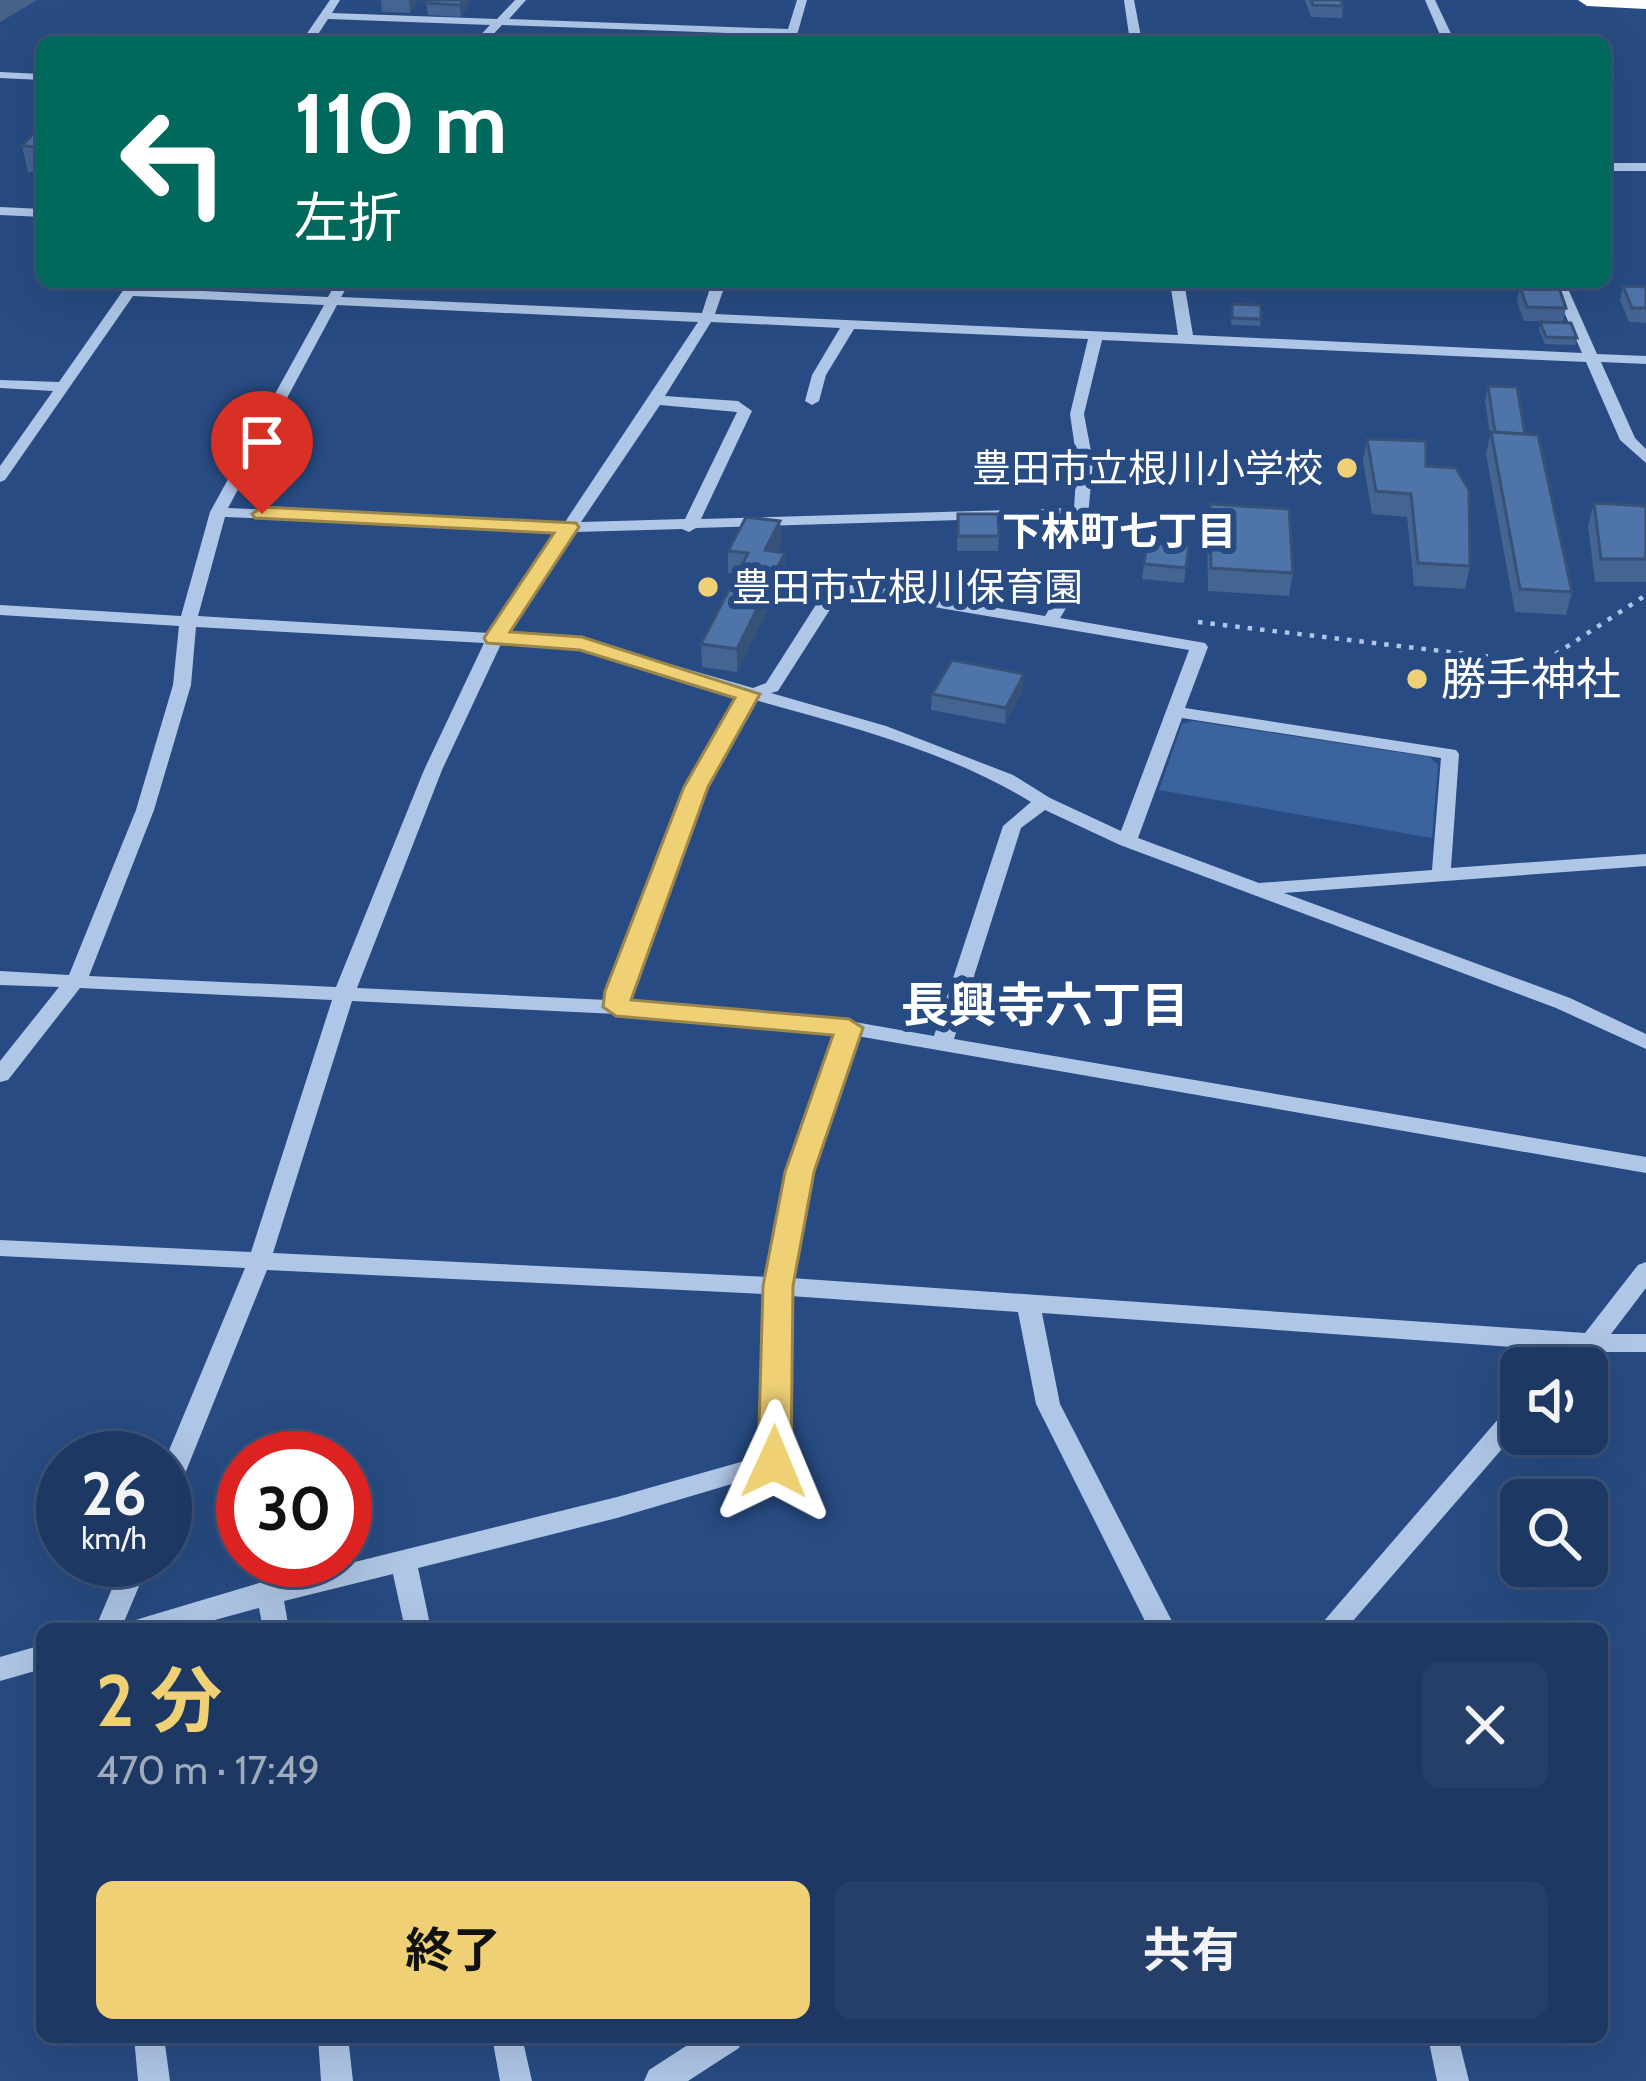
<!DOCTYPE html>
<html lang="ja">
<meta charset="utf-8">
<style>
:root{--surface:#1d3862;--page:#253f68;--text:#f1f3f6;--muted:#a0acbe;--line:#3b5277;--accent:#efd075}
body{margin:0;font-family:Cabin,"Noto Sans JP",sans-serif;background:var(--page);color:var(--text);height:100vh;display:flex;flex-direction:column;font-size:45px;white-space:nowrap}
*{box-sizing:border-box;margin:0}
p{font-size:39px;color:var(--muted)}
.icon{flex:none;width:66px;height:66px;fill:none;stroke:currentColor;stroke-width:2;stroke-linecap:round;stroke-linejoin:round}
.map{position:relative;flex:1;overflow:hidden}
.sheet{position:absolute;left:36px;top:1623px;width:1572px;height:420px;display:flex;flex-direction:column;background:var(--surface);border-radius:18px;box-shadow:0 12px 48px #0002,0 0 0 3px var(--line)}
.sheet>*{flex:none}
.banner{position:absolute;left:36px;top:36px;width:1575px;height:252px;border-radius:18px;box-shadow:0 12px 48px #0002,0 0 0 3px var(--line);background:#00695c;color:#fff;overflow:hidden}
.fabs{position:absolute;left:1500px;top:1347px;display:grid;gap:24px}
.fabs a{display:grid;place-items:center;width:108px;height:108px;border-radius:18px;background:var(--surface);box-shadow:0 12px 48px #0002,0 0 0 3px var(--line);font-size:60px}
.speed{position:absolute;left:36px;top:1431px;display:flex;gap:24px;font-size:60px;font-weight:700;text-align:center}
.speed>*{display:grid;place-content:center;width:156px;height:156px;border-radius:50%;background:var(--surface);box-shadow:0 12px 48px #0002,0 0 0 3px var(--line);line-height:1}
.speed small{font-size:30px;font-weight:400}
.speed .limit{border:18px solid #d22;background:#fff;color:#111}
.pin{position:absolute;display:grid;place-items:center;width:102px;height:102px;color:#fff;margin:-123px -51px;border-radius:50% 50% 50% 0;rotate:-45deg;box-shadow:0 0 12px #0007}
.pin .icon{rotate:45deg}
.me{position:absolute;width:132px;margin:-66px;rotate:1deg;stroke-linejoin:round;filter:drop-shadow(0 0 9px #0008)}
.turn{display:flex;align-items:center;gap:42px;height:252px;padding:0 60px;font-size:54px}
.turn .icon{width:156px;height:156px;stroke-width:2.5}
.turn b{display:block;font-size:84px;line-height:102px}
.round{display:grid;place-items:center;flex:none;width:126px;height:126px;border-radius:18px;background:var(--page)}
.summary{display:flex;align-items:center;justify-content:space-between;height:204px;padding:0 60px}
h1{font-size:72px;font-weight:700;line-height:90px;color:var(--accent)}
.cta{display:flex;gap:24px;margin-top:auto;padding:24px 60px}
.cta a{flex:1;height:138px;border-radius:18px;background:var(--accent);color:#111;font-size:48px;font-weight:700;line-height:138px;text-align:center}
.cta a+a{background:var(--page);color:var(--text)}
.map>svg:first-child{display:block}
.green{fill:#3b649f}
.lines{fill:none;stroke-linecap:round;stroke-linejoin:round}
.river{fill:#48628a;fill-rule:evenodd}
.path{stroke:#afc6e7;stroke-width:4.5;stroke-dasharray:4.5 8;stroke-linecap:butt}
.minor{fill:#afc6e7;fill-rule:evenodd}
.highway{fill:#fff;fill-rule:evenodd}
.wall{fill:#446492}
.shaded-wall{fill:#375177}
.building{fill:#4f74aa;stroke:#375177;stroke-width:3}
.route{fill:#efd075;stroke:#9b874c;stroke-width:3}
.poi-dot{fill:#efd075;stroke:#274b82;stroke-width:4.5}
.labels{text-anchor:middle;stroke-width:12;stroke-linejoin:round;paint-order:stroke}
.far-poi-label{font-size:39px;fill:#fff;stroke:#274b82;text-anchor:end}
.far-neighbourhood-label{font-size:39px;font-weight:bold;fill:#fff;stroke:#274b82}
.poi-label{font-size:45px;fill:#fff;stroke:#274b82;text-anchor:start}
.neighbourhood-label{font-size:48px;font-weight:bold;fill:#fff;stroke:#274b82}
</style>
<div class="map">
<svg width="1646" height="2081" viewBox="0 0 1646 2081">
<rect width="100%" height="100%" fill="#274b82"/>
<path class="green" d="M1193 721 1430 757 1438 765 1432 838 1159 790 1182 724Z"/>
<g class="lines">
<path class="river" d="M0 0H37L0 22Z"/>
<path class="path" d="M1198 622 1542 663 1646 595"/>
<g class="minor">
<path d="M330 0H340L332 13 497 19 515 0H526L509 19 788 29 797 0H807L795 42H785L786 35 502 25 486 42H474L490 25 328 19 313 42H301Z"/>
<path d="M1124 0H1134L1142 42H1130Z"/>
<path d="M1425 0H1435L1455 42H1443Z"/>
<path d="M0 72 42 74V80L0 78Z"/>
<rect x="1605" y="163" width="41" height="8"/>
<path d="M0 207 42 209V217L0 215Z"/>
<path d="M129 282H143L138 288 328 297 336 282H350L341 297 702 313 712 282H726L715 314 1178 335 1170 282H1184L1193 335 1582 353 1551 282H1565L1597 354 1646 356V364L1601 362 1635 438 1646 449V463L1620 440 1586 362 1102 340 1084 414 1093 462 1088 516 696 528 689 532 682 529 575 532 506 634 582 639 753 688 766 683 826 589 857 584 1045 616 1067 580 1073 579 1081 584 1060 618 1205 643 1208 647 1185 708 1456 750 1459 754 1451 868 1646 854V866L1284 893 1570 998 1646 1034V1049L1556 1008 1120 845 1045 810 1021 828 954 1039 1646 1157V1173L857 1036 811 1172 791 1278 1585 1333 1638 1265 1646 1262V1288L1611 1334H1646V1352H1597L1581 1368H1554L1568 1351 1042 1313 1060 1404 1176 1629H1149L1036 1404 1018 1312 790 1296 787 1462 783 1469 617 1518 418 1568 431 1629H405L393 1574 284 1601 289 1629H263L259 1608 182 1629H129L133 1621 142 1618 269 1580 274 1582 617 1497 762 1456 766 1294 267 1270 178 1491 174 1498 165 1501V1460L245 1268 0 1256V1240L251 1252 332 1000 80 988 8 1080 0 1082V1061L59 987 0 985V971L69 975 136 810 173 685 179 626 0 615V605L181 616 210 512 324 305 133 296 5 480 0 482V466L53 391 0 388V380L59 382ZM337 305 698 322 565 522 228 508ZM711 322 840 328 812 375 805 401 812 405 819 401 826 375 854 329 1088 339 1070 414 1077 462 1074 508 701 519 752 411 738 401 665 396ZM660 405 737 412 685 519 581 522ZM225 517 559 531 490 633 198 616ZM857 594 1189 650 1121 831 1050 798 1013 775 886 726 771 693 778 691 838 597ZM196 627 484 643 424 770 336 987 89 976 154 810 191 685ZM501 644 581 649 740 695 687 786 607 1000 357 988 442 770ZM755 700C848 726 948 751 1031 802L1003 826 934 1036 849 1021 627 1001 705 786ZM1182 718 1441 758 1432 870 1259 883 1138 838ZM352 1001 616 1014 837 1034 789 1172 768 1277 273 1253Z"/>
<path d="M1521 1400V1427L1346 1629H1317L1512 1403Z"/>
<path d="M124 1560H150L121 1629H95Z"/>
<path d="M42 1645V1669L0 1681V1657Z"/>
<path d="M134 2037H164L170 2081H138Z"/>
<path d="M318 2037H348L353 2081H321Z"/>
<path d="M492 2037H522L532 2081H500Z"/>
<path d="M700 2037H743L739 2048 688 2081H644L649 2070Z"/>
<path d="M1428 2037H1458L1469 2081H1437Z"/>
</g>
<path class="highway" d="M1578 0H1646V9L1587 6Z"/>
</g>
<g class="wall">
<path d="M381 0H418L410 13 382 12Z"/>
<path d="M429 0H471L461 17 428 15 426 3Z"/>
<path d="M1305 0H1341L1343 6 1342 18 1311 17Z"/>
<path d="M42 132V172H28L22 146Z"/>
<path d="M1623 286 1646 287V323L1629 322 1620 300Z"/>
<path d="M1520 287 1566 308 1563 322 1524 321 1517 301Z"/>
<path d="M1232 304 1261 319 1260 326 1231 325Z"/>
<path d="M1540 322 1577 338 1575 345 1545 344 1539 330Z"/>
<path d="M1488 386 1525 434 1572 592 1566 615 1515 612 1486 454 1490 436 1485 400Z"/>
<path d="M1367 439 1426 466 1470 566 1465 589 1414 586 1407 517 1372 514 1363 461Z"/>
<path d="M1594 503 1646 506V582H1595L1588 526Z"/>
<path d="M1210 504 1293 573 1289 596 1208 591 1207 527Z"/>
<path d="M958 514 999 536 998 551H957Z"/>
<path d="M780 521 781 544 777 552 785 575 737 672 702 667 701 644 737 574 728 573V551Z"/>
<path d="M1189 544 1184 583 1142 579 1144 564Z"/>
<path d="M1023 690 1005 724 931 710 932 694Z"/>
</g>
<g class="shaded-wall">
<path d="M409 0H418L410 13Z"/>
<path d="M463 0H471L461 17 460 5Z"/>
<path d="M780 521 781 544 766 573 765 550Z"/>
<path d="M785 553V575L737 672V649Z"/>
<path d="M1024 674 1023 690 1005 724 1006 708Z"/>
</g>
<g class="building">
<path d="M429 0H463L460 5 426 3Z"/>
<path d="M1311 0H1341L1343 6 1313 5Z"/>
<path d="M42 132V147L22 146 34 133Z"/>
<path d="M1623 286 1646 287V308H1632Z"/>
<path d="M1520 287 1559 288 1566 308 1527 307Z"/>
<path d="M1232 304 1261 305V319L1232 318Z"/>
<path d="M1540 322 1571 323 1577 338 1546 337Z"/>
<path d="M1488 386 1517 387 1525 434 1495 432Z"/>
<path d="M1491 432 1538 435 1572 592 1520 589Z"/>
<path d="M1367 439 1426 441V466L1456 468 1469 490 1470 566 1418 563 1411 494 1376 491Z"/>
<path d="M1594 503 1646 506V559H1601Z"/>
<path d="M1210 504 1289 509 1293 573 1211 568Z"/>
<path d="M958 514H998L999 536H958Z"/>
<path d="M746 517 780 521 765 550 785 553 737 649 701 644 748 553 728 551Z"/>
<path d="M1147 540 1189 544 1186 568 1144 564Z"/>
<path d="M952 660 1024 674 1006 708 932 694Z"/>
</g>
<path class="route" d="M262 507 576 523 579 527 510 632 582 637 760 694 708 787 631 1000 849 1019 863 1028 814 1172 793 1286 791 1462 786 1471 774 1475 763 1471 758 1462 763 1286 785 1172 833 1035 616 1016 603 1007 605 991 684 787 735 698 580 650 487 643 484 638 554 533 255 518 252 514Z"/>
<g class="poi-dot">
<circle cx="1347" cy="468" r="12"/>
<circle cx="708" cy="587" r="12"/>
<circle cx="1417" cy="679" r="12"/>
</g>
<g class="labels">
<g class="far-poi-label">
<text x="1323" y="482">豊田市立根川小学校</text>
<text x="732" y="601" text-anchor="start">豊田市立根川保育園</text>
</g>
<g class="far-neighbourhood-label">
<text x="1119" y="545">下林町七丁目</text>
</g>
<g class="poi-label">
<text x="1441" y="695">勝手神社</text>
</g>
<g class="neighbourhood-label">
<text x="1045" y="1022">長興寺六丁目</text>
</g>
</g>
</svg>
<div class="fabs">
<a><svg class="icon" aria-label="sound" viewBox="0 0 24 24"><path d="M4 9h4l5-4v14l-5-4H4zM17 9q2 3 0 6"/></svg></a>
<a><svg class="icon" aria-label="search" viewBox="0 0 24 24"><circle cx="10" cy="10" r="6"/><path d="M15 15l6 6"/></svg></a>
</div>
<div class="speed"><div>26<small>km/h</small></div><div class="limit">30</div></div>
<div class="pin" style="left:262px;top:514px;background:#d93025"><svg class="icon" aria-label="arrive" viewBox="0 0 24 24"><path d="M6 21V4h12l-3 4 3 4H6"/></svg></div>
<svg class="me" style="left:774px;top:1462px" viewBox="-20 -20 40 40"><path d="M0-17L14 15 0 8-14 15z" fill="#efd075" stroke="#fff" stroke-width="4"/></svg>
<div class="banner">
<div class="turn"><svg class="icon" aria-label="left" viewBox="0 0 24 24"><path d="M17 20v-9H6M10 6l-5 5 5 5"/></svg><div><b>110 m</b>左折</div></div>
</div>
<section class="sheet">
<div class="summary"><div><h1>2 分</h1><p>470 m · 17:49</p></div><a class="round"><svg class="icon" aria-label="close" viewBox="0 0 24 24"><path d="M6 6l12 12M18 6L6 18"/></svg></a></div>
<div class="cta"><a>終了</a><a>共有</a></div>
</section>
</div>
